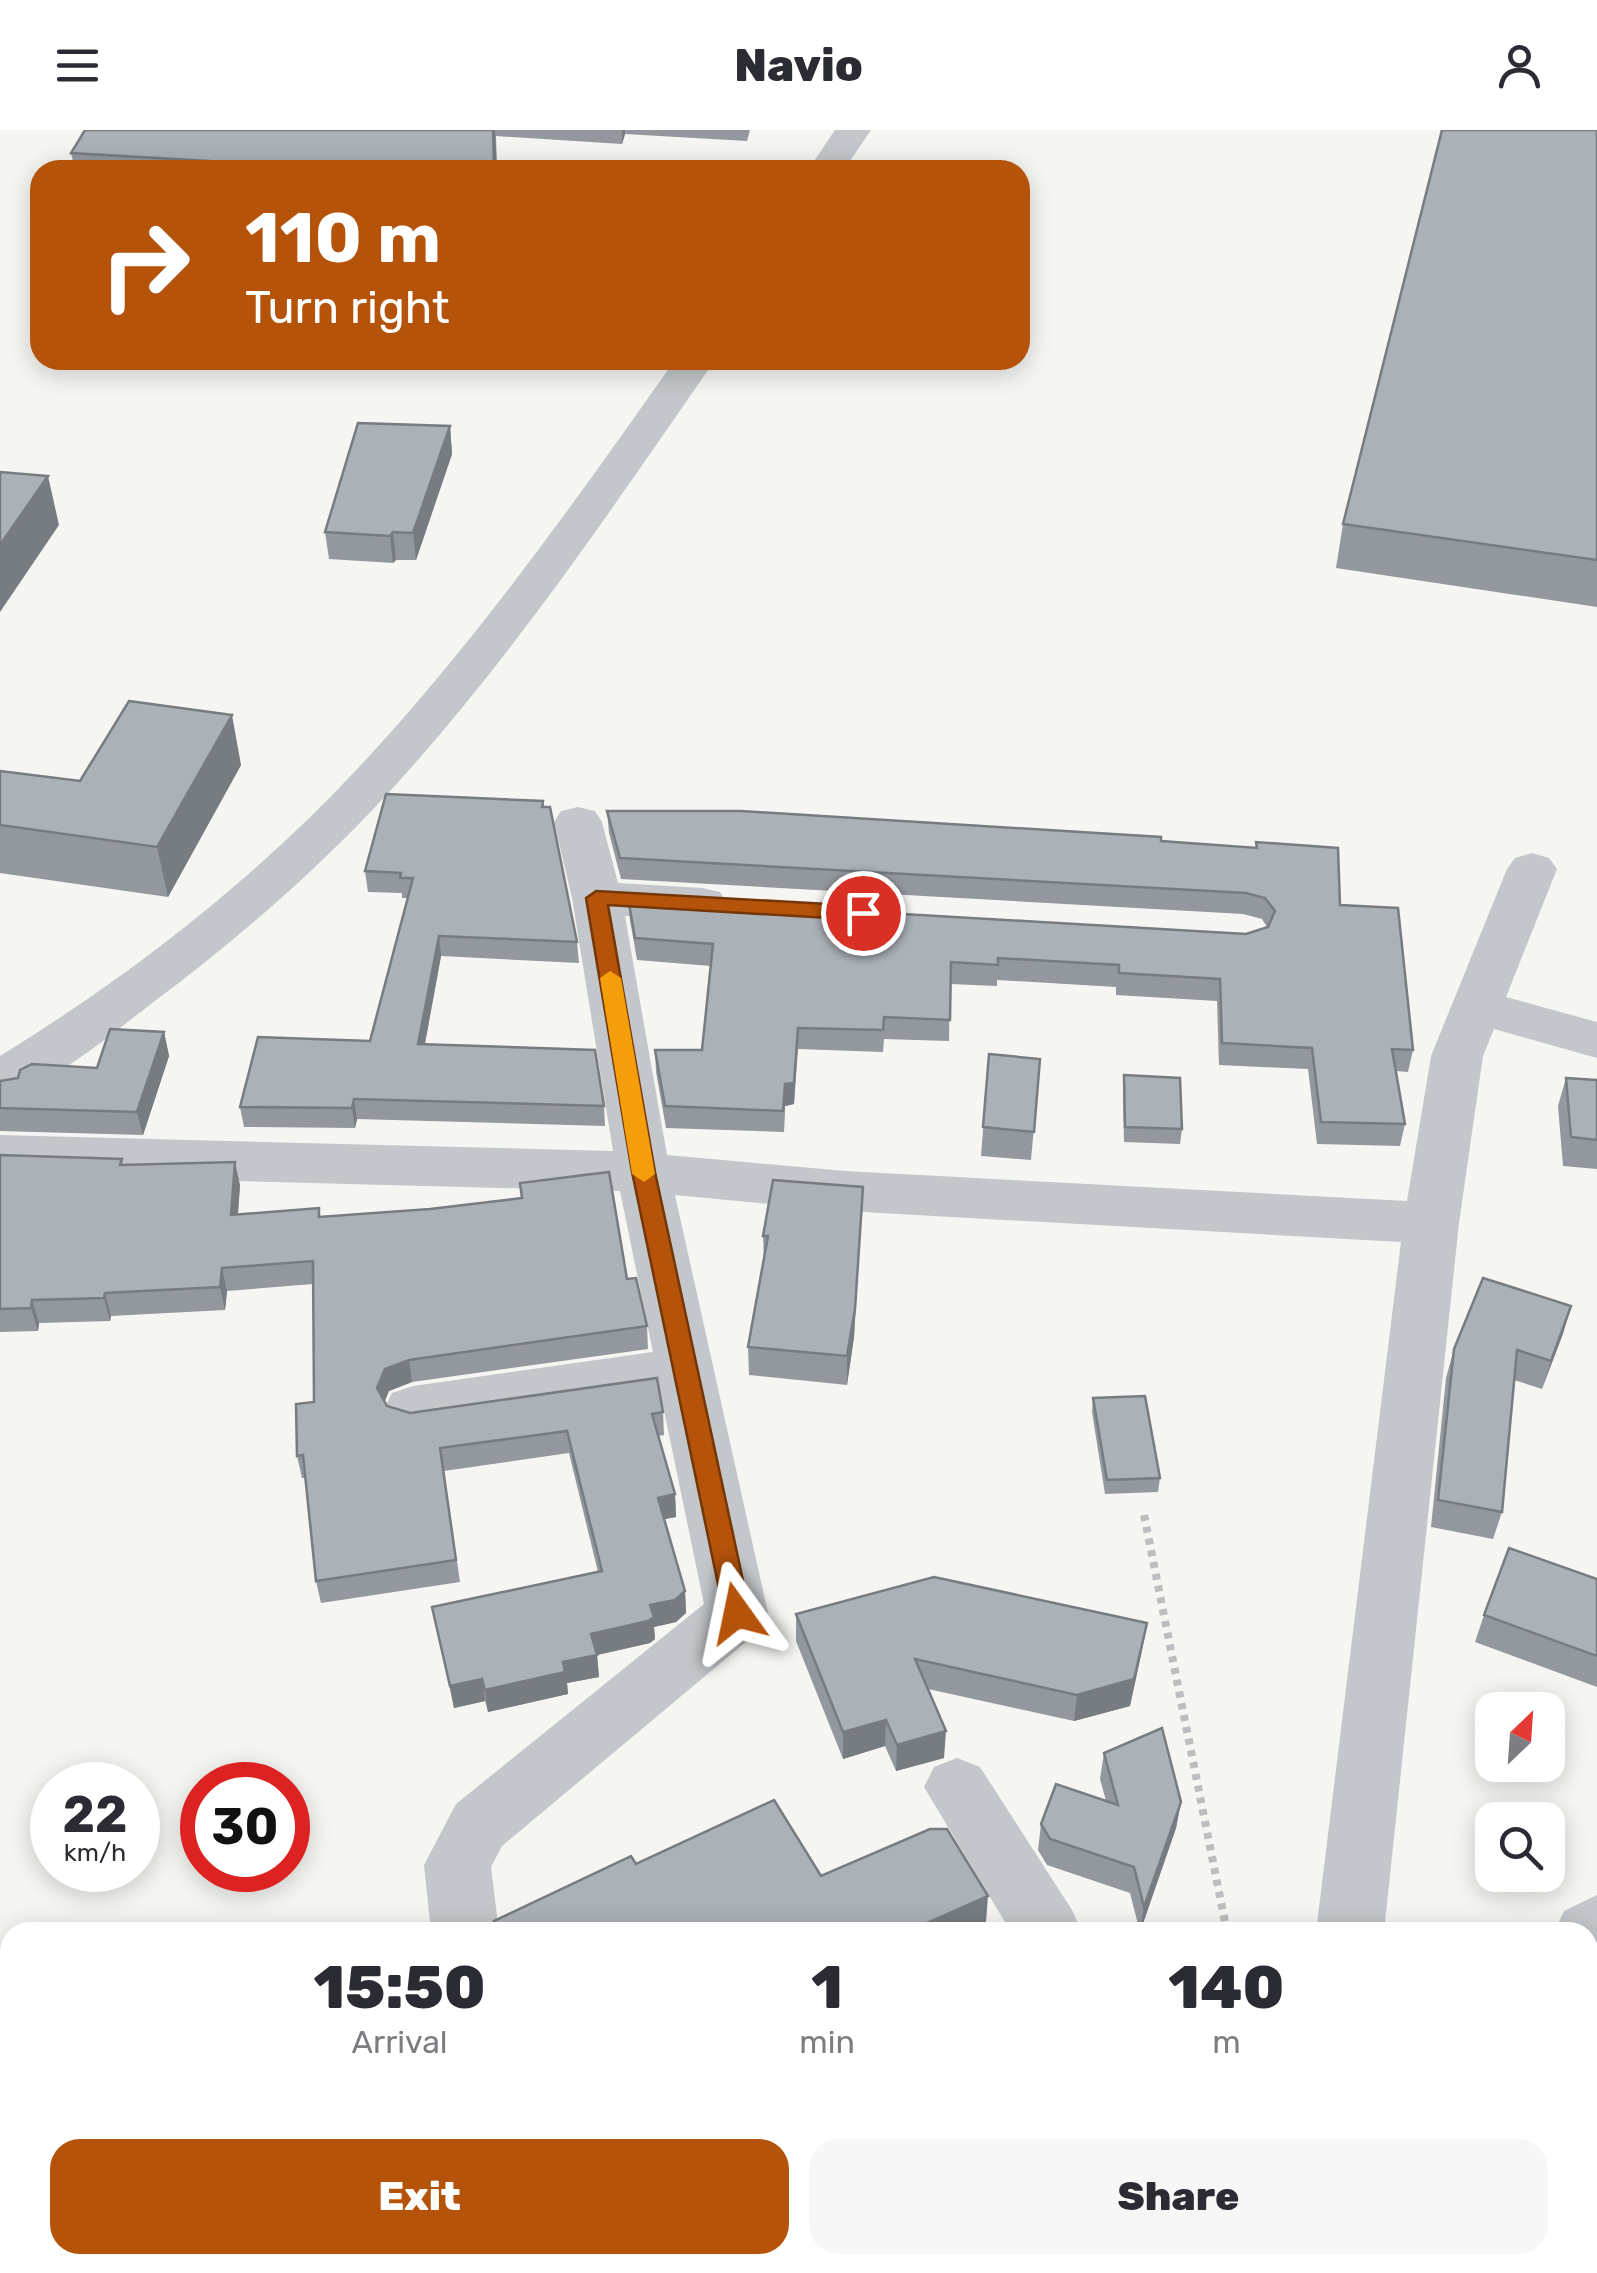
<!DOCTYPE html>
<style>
:root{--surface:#fff;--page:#f7f7f7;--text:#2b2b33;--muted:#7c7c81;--accent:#b45309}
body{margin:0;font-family:Rubik,sans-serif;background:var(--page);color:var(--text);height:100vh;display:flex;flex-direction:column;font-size:38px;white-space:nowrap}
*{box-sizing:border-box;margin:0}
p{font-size:32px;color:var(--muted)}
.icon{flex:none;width:55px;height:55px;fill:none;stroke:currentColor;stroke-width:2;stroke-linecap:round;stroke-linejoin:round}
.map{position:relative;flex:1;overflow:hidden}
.panel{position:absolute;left:0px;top:1792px;width:1598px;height:352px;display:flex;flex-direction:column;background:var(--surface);border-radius:30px 30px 0 0;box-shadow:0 5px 25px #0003}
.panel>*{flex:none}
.top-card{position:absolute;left:30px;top:30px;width:1000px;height:210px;border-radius:30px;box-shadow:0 5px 25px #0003;background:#b45309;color:#fff;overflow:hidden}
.needle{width:65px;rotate:25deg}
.tools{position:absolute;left:1475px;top:1562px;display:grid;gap:20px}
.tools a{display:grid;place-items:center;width:90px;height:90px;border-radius:20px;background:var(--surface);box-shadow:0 5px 25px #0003;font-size:50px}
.speed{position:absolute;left:30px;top:1632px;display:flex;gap:20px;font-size:50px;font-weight:700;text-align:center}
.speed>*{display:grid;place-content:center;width:130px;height:130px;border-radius:50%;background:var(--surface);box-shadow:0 5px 25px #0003;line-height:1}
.speed small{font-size:25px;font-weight:400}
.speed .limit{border:15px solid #d22;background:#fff;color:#111}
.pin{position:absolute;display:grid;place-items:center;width:85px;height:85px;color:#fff;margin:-42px;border:5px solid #fff;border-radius:50%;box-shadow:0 2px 10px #0007}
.me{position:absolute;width:110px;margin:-55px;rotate:348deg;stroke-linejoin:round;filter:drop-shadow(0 0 8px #0008)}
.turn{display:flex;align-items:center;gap:35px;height:210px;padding:0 50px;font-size:45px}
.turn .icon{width:130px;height:130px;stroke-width:2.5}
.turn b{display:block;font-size:70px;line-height:85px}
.eta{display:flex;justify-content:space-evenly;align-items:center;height:170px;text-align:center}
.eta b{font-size:60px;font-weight:800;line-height:70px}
.action{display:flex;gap:20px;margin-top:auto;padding:20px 50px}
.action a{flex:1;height:115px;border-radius:30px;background:var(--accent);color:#fff;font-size:40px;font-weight:800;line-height:115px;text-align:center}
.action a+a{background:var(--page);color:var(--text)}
header{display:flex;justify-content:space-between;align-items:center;height:130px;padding:0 50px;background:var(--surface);font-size:45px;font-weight:800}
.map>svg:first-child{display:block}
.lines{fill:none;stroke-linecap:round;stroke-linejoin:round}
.path{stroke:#bbbdbf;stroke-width:8;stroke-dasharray:6 6;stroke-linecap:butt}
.minor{fill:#c3c6ca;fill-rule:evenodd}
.wall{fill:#92989d}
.shaded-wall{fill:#777c80}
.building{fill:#aab1b7;stroke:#777c80;stroke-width:2.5}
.route{fill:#b45309;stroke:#753606;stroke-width:2.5}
.slow{fill:#f59e0b}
</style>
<header><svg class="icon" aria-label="menu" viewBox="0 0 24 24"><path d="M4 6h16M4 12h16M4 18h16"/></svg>Navio<svg class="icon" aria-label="person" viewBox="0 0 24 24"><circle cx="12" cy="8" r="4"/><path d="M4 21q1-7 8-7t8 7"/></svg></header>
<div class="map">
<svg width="1597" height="2143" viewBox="0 0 1597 2143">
<rect width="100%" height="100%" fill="#f5f5f2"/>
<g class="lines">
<path class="path" d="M1144 1385 1227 1802"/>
<g class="minor">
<path d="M835 0H871L844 40H808Z"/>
<path d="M675 230H715C613 377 512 528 391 660 317 741 234 812 147 877 104 910 52 954 0 970V926C130 846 254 750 359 637 477 511 576 370 675 230Z"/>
<path d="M578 677 595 681 602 692 618 753 702 758 720 762 727 774 720 786 702 790 625 786 667 1025 845 1041 1407 1071 1431 926 1507 739 1515 728 1532 723 1549 728 1557 739 1506 867 1597 892V928L1494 899 1483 926 1459 1093 1384 1802H1316L1401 1112 845 1081 675 1065 768 1483 759 1501 502 1716 491 1737 499 1802H431L424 1735 456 1674 704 1474 661 1266 413 1302 392 1295 384 1279 392 1263 413 1256 653 1222 620 1061 0 1045V1005L613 1021 572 768 554 692 561 681Z"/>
<path d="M957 1628 980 1637 1072 1780 1082 1802H1011L924 1657 934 1637Z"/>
<path d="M1597 1765V1831L1588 1834V1802H1554L1564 1781Z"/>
<path d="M477 2135H551L553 2143H479Z"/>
<path d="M1068 2135H1151L1148 2143H1065Z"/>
<path d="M1195 2135H1272L1275 2143H1198Z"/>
</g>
</g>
<g class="wall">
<path d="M85 0H750L747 11 625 4 622 14 496 6 497 40H75L71 23Z"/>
<path d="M1597 0V477L1336 438 1343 394Z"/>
<path d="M450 296 452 324 416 430H396L393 433 329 429 325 402Z"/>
<path d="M241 635 168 767 0 743V641L80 651Z"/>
<path d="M543 671 577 812 579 833 441 826 425 914 604 976 605 996 357 989 355 998 244 997 240 977 370 911 408 768H402V763L368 762 365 741Z"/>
<path d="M607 681 1256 718V712L1340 775 1413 920 1408 942 1396 941 1405 994 1400 1016 1317 1014 1308 939 1219 935 1217 871 1116 865V857L997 850V856L950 854 949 911 884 909 883 922 798 919 794 974 785 976 784 1002 666 998 656 942 655 920H702L711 836 637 830 630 790 628 768 1246 804 1267 797 1262 789 1243 784 621 749 609 703Z"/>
<path d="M164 902 169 926 143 1005 0 1001V951L97 938Z"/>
<path d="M989 924 1040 929 1031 1030 981 1026Z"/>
<path d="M1124 945 1182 999 1180 1014 1124 1012 1123 959Z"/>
<path d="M1566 948 1597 950V1039L1563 1036 1558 976Z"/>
<path d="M0 1025 122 1029 123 1035 240 1055 238 1085 321 1087 627 1149 647 1196 648 1219 412 1252 389 1261 384 1271 387 1276 410 1283 663 1282 664 1305 658 1306 675 1364 676 1387 664 1389 685 1461 686 1483 676 1492 654 1497 655 1509 650 1513 597 1525 599 1547 567 1553 568 1564 488 1582 485 1571 454 1578 432 1477 598 1442 569 1323 444 1341 460 1452 321 1473 316 1451 305 1348H302L297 1326 314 1272 313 1154 227 1161 225 1180 111 1186 110 1191 39 1193 38 1201 0 1202Z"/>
<path d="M863 1057 854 1207 847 1255 749 1245 748 1217 764 1132 763 1106Z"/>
<path d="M1571 1176 1542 1259 1514 1250 1502 1382 1493 1409 1431 1397 1446 1248 1454 1219Z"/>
<path d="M1093 1268 1160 1348 1158 1362 1105 1364 1092 1282Z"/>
<path d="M1597 1449V1557L1475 1512 1484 1485Z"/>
<path d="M796 1484 1147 1493 1142 1520 1130 1576 1074 1591 928 1559 944 1628 896 1641 885 1616 843 1629 796 1511Z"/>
<path d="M1104 1623 1181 1672 1176 1698 1140 1802 1130 1763 1047 1735 1038 1720 1041 1694 1106 1671 1100 1649Z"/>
<path d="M1590 2030 1597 2143H1406L1382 2135H1588Z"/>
<path d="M563 2135H658L662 2143H567Z"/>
</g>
<g class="shaded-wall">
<path d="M493 0H495L497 40H494Z"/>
<path d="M622 0H625V4L622 14Z"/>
<path d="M450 296 452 324 416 430 413 403Z"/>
<path d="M48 346 59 395 0 482V415Z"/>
<path d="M393 402 396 430 393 433 390 406Z"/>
<path d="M232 585 241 635 168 767 157 717Z"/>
<path d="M439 806 441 826 421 934 418 914Z"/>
<path d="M798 898 794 974 785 976 784 1002 785 954Z"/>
<path d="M164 902 169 926 143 1005 137 982Z"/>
<path d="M354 969 357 989 355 998 352 978Z"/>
<path d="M235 1032 240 1055 236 1108 231 1085Z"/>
<path d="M863 1057 854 1207 847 1255V1226Z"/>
<path d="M222 1138 227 1161 225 1180 220 1157Z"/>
<path d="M105 1163 111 1186 110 1191 104 1168Z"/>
<path d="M32 1170 39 1193 38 1201 31 1178Z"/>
<path d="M1571 1176 1563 1204 1542 1259 1551 1231Z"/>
<path d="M409 1230 412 1252 389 1261 381 1281 377 1258 385 1239Z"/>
<path d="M675 1364 676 1387 660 1390 658 1368Z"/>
<path d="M685 1461 686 1483 676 1492 654 1497 655 1509 650 1513 597 1525 599 1547 567 1553 568 1564 488 1582 485 1560 563 1532 591 1504 650 1475Z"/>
<path d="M1147 1493 1142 1520 1130 1576 1074 1591 1077 1565Z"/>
<path d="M482 1549 485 1571 454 1578 450 1556Z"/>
<path d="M886 1590 885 1616 843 1629V1602Z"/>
<path d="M946 1601 944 1628 896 1641 897 1615Z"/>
<path d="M1181 1672 1176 1698 1140 1802 1144 1777Z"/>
<path d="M988 1766 986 1792 962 1802H907Z"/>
<path d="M1597 1914V1932L1588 1923Z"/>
<path d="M1597 2004V2024L1588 2032V2012Z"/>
</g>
<g class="building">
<path d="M85 0H493L494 40H361L71 23Z"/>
<path d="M1442 0H1597V430L1343 394Z"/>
<path d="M358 293 450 296 413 403 393 402 390 406 325 402Z"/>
<path d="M0 342 48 346 0 415Z"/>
<path d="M129 571 232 585 157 717 0 695V641L80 651Z"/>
<path d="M386 664 543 671 542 677H550L577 812 439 806 418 914 595 920 604 976 354 969 352 978 240 977 258 907 370 911 413 748H400L401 743 365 741Z"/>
<path d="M607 681H741L1161 707V711L1257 718 1256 712 1338 718 1340 775 1398 778 1413 920 1392 919 1405 994 1321 992 1312 918 1222 913 1220 849 1119 843V835L998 828V835L951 832 950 890 884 887 883 900 798 898 794 953 785 954 783 981 665 976 655 920H702L713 814 635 808 628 768 1246 804 1268 797 1275 781 1265 768 1246 763 620 728Z"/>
<path d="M110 899 164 902 137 982 0 978V951L18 948 20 940 32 934 97 938Z"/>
<path d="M989 924 1040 929 1034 1002 983 997Z"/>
<path d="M1124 945 1180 948 1182 999 1125 997Z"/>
<path d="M1566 948 1597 950V1010L1571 1007Z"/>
<path d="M0 1025 122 1029 120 1035 235 1032 231 1085 319 1078V1087L430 1079 522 1068 520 1053 609 1042 627 1149 636 1148 647 1196 409 1230 385 1239 377 1258 387 1276 410 1283 657 1248 663 1282 652 1284 675 1364 658 1368 685 1461 675 1470 650 1475 654 1487 648 1491 591 1504 597 1525 563 1532 565 1542 485 1560 482 1549 450 1556 432 1477 602 1441 567 1301 440 1318 456 1430 316 1451 303 1325 297 1326 296 1274 314 1272 313 1131 222 1138 220 1157 105 1163 104 1168 32 1170 31 1178 0 1179Z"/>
<path d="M773 1050 863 1057 855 1179 847 1226 748 1217 768 1106H763Z"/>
<path d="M1483 1148 1571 1176 1551 1231 1517 1220 1502 1382 1438 1370 1454 1219Z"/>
<path d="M1145 1266 1160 1348 1107 1350 1093 1268Z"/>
<path d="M1509 1418 1597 1449V1526L1484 1485Z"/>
<path d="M934 1447 1147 1493 1134 1549 1077 1565 915 1529 946 1601 897 1615 886 1590 843 1602 796 1484Z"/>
<path d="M1162 1598 1181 1672 1144 1777 1134 1737 1050 1709 1041 1694 1056 1654 1118 1675 1104 1623Z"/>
<path d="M774 1670 821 1746 930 1699H947L988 1766 907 1802H501L494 1791 631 1726 636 1734Z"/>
<path d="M1588 1882 1597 1891V1914L1588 1921 1597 1930V2004L1588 2012Z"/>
<path d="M1588 2029 1597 2032V2143H1446L1448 2135H1588Z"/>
<path d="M571 2135H658L662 2143H572L574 2142Z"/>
</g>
<path class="route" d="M596 761 863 776 873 783 863 790 608 775 655 1042 750 1483 746 1490 737 1493 728 1490 724 1483 632 1042 586 768Z"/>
<path class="slow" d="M610 841 621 848 655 1044 644 1052 632 1044 600 848Z"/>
</svg>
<div class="tools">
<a><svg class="needle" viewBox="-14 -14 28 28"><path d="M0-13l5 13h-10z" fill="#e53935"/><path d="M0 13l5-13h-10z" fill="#7c7c81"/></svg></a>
<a><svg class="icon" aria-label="search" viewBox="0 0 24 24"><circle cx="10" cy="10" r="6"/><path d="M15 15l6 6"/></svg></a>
</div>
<div class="speed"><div>22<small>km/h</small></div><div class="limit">30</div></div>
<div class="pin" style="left:863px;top:783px;background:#d93025"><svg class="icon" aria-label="arrive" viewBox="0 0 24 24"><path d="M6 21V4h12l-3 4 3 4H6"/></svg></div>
<svg class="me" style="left:737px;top:1483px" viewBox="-20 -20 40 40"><path d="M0-17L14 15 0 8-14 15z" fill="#b45309" stroke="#fff" stroke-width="4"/></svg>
<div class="top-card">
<div class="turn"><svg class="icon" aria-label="right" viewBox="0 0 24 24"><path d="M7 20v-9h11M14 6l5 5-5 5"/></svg><div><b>110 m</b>Turn right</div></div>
</div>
<section class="panel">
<div class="eta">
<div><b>15:50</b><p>Arrival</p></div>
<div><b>1</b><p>min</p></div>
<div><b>140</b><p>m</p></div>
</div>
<div class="action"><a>Exit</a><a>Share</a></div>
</section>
</div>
